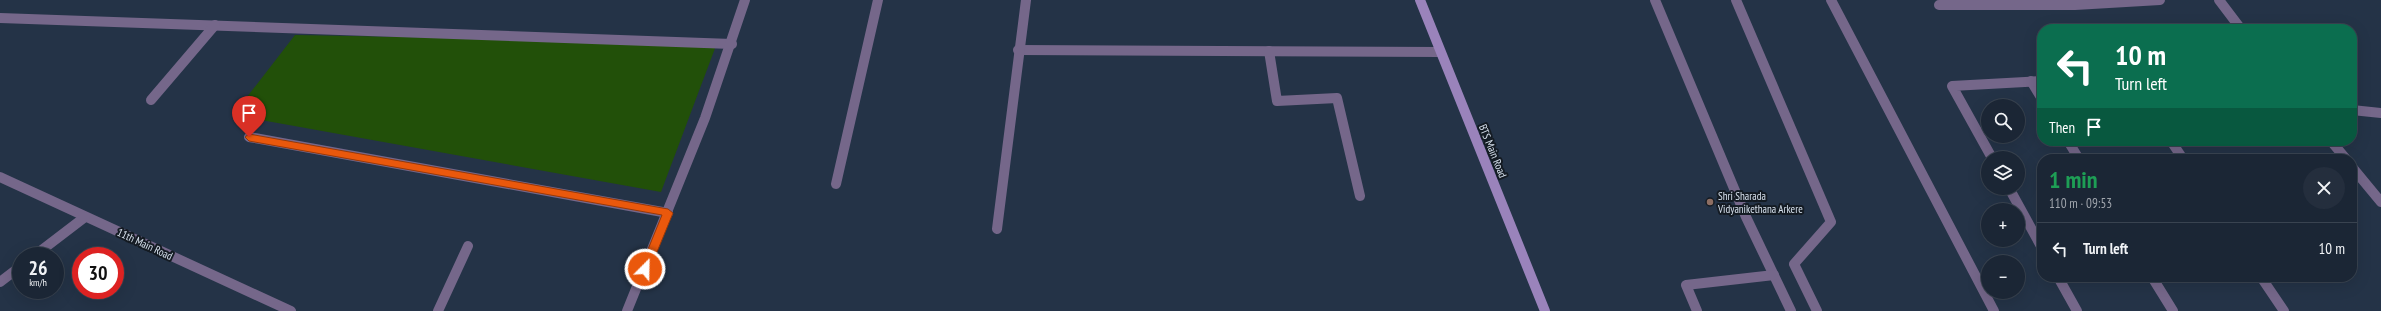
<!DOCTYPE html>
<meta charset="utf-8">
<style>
:root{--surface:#1b2635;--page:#242e3d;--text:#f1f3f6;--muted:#a0a5ad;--line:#394350}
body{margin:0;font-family:"PT Sans Narrow",sans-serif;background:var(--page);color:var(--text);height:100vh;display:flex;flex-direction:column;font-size:15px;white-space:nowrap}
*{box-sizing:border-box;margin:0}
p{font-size:13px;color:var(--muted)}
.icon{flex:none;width:22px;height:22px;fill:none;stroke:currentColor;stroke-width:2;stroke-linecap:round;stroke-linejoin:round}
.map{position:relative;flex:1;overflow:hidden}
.panel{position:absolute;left:2037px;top:154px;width:320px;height:128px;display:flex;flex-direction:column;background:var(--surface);border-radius:16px;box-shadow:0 4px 16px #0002,0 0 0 1px var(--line)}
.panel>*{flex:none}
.guide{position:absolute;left:2037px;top:24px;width:320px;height:122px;border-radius:16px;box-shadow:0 4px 16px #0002,0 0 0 1px var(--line);background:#0b6e4f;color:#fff;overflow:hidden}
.controls{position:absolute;left:1981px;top:99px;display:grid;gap:8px}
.controls a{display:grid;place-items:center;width:44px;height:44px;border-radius:50%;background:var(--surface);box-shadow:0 4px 16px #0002,0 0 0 1px var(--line);font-size:20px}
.speed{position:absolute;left:12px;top:247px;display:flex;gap:8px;font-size:20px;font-weight:700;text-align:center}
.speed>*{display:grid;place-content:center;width:52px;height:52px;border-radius:50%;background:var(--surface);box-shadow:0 4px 16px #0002,0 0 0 1px var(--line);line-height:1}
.speed small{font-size:10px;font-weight:400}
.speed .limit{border:6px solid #d22;background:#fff;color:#111}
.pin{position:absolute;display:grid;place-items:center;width:34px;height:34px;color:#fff;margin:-41px -17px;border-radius:50% 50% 50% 0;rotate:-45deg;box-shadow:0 0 4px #0007}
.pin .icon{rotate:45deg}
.me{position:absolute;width:44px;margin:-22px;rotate:23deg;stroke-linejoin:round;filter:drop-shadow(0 0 3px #0008)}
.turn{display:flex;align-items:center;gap:14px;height:84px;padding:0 12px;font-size:18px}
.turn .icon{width:52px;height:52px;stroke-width:2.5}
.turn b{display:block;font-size:28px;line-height:34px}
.then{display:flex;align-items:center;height:38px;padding:0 12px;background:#0003;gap:8px;font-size:15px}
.round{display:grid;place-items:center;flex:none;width:42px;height:42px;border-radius:21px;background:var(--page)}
.head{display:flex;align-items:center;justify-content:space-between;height:68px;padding:0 12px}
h1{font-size:24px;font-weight:700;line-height:30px;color:#1e9e55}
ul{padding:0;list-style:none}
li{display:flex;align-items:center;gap:12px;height:52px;padding:0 12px;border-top:1px solid var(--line)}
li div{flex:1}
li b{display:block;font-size:15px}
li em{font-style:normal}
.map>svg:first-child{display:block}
.green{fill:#225009}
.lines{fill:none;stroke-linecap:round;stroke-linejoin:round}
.lane{stroke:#75678a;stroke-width:10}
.street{stroke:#75678a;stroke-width:10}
.secondary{stroke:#9a83bb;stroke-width:10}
.route{fill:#ea580c;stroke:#983908}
.education-dot{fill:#8d6e63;stroke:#141b23;stroke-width:1.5}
.labels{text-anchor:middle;stroke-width:4;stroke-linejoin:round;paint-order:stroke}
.street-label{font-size:11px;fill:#d7e1ed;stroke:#141b23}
.poi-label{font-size:11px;fill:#d7e1ed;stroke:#141b23;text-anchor:start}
</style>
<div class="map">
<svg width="2381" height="311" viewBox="0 0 2381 311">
<rect width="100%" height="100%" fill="#243347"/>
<path class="green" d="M295 35 717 43 661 192 233 115Z"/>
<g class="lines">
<g class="lane">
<path d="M1736 0 1831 222 1794 264 1817 311"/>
<path d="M1831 0 1994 311"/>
<path d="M1939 5H2075L2160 0"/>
<path d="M1269 51 1277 101 1337 98 1360 196"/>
</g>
<g class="street">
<path d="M1655 0 1746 217 1791 311"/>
<path d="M2219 0 2241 29"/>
<path d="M0 18 732 44"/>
<path d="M1018 50 1440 52"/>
<path d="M2031 81 2042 99"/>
<path d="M151 100 215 25"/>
<path d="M2352 110 2381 113"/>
<path d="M249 137 668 213"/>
<path d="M2068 141 2079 159"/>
<path d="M2171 141 2183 159"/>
<path d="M2331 141 2346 159"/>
<path d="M1992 158 1952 86 2042 81"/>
<path d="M2352 167 2381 202"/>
<path d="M0 177 291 311"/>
<path d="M836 184 878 0"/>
<path d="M2009 188 2042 248"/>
<path d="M997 229 1026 0"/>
<path d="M34 256 85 217"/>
<path d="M2058 277 2077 311"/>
<path d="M2152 277 2173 311"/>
<path d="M2261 277 2284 311"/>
<path d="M0 282 21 266"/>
<path d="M438 311 468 246"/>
<path d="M627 311 705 118 745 0"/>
<path d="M1697 311 1686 285 1774 275"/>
</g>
<path class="secondary" d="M1420 0 1545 311"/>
</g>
<path class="route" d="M249 134 668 209 673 213 650 269 645 273 640 269 662 215 249 141 245 137Z"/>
<circle class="education-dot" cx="1710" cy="202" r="4"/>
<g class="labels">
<g class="street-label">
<text transform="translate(1493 151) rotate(68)" y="4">BTS Main Road</text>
<text transform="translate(145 244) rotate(25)" y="4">11th Main Road</text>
</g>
<g class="poi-label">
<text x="1718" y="200">Shri Sharada<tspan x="1718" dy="13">Vidyanikethana Arkere</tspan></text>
</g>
</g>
</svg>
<div class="controls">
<a><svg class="icon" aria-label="search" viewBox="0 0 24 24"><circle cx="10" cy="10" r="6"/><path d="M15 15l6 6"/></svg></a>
<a><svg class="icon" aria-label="layers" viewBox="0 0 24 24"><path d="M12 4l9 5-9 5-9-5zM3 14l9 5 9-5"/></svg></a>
<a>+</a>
<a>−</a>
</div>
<div class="speed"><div>26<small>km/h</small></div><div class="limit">30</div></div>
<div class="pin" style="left:249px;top:137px;background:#d93025"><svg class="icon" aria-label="arrive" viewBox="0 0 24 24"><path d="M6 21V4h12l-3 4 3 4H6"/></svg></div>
<svg class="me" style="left:645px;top:269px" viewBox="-20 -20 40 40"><circle r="17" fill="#ea580c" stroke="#fff" stroke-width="3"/><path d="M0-11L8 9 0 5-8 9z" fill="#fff"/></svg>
<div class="guide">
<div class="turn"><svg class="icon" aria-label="left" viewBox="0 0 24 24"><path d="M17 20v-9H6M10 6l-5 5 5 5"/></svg><div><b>10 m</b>Turn left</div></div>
<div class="then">Then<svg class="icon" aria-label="arrive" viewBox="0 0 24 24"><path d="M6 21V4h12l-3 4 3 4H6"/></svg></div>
</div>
<section class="panel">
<div class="head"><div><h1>1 min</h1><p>110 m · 09:53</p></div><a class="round"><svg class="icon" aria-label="close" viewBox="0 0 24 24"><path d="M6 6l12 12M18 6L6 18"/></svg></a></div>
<ul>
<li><svg class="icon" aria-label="left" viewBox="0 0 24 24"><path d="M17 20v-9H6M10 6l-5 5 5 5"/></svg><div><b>Turn left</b></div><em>10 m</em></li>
</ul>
</section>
</div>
